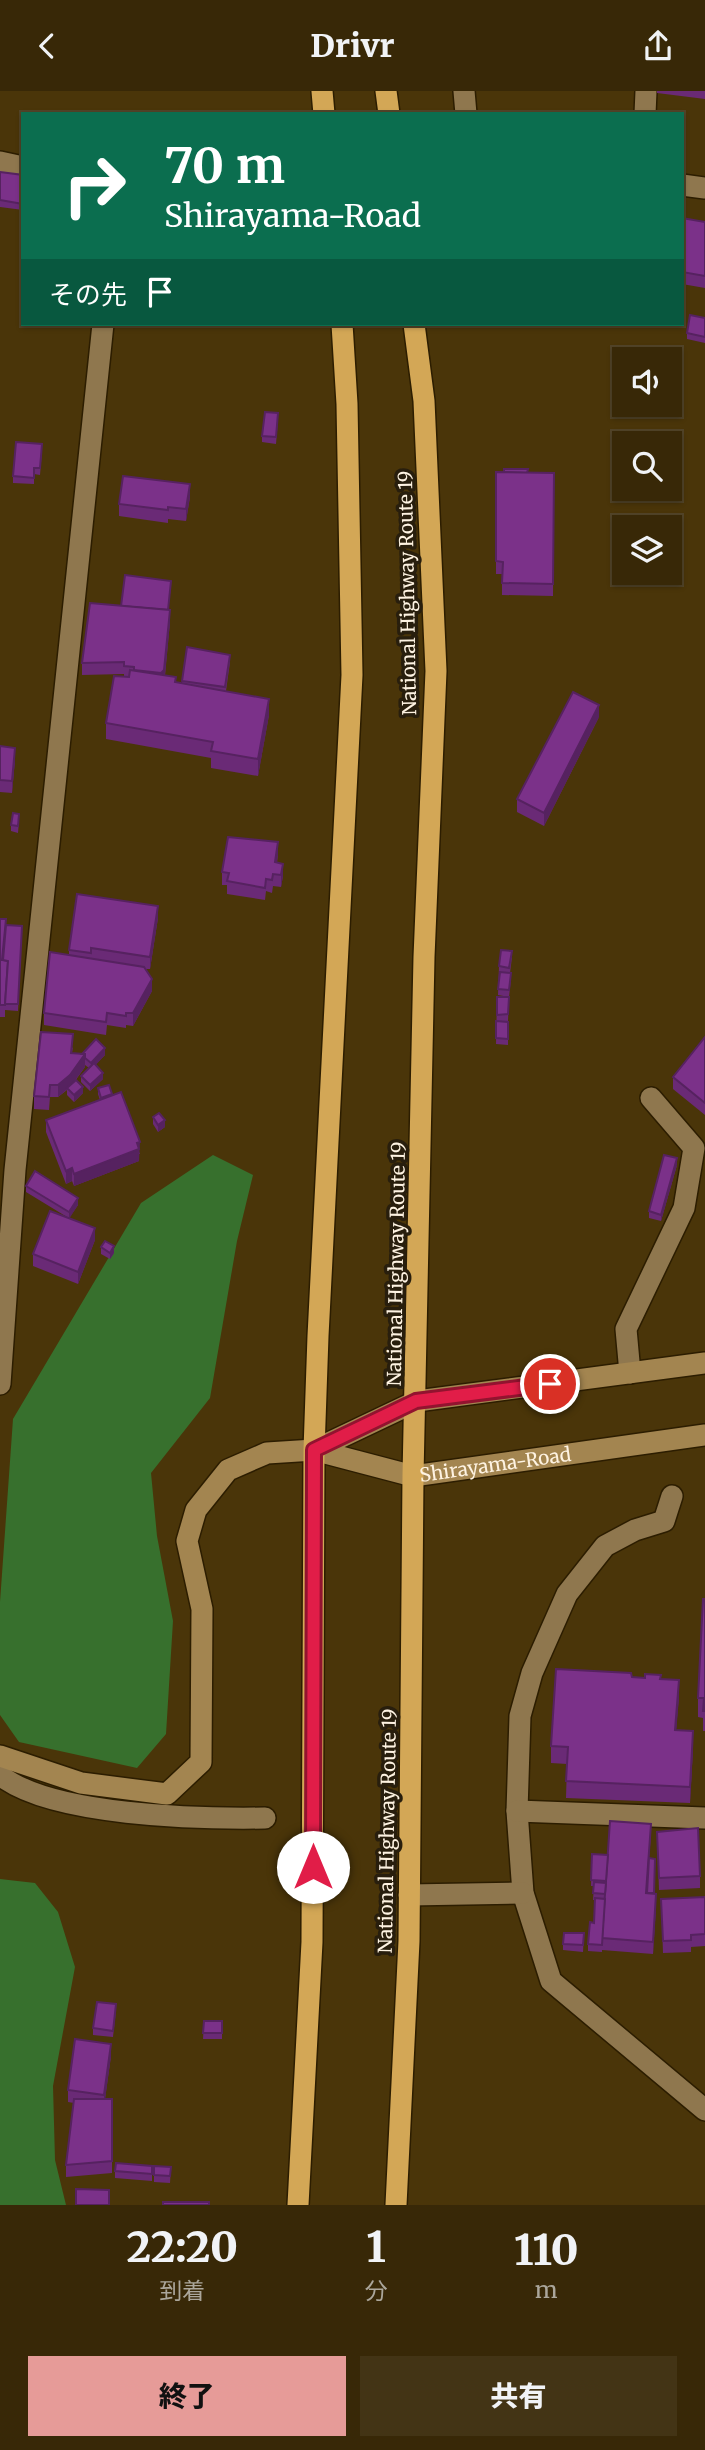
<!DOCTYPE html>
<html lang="ja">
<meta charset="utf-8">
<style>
:root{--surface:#382807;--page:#433415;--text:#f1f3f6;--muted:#aba69b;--line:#524428;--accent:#e69b98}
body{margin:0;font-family:Merriweather,"Noto Sans JP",serif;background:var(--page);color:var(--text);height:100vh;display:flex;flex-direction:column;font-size:26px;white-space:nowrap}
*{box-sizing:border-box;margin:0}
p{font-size:23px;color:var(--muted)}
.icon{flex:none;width:38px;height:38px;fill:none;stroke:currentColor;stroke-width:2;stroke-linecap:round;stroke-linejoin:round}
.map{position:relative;height:2114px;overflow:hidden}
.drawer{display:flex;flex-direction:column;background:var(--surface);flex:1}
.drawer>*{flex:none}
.hud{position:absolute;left:21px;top:21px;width:663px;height:214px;border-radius:0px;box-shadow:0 2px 5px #0004,0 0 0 2px var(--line);background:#0b6e4f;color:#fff;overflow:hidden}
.buttons{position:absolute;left:612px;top:256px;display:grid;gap:14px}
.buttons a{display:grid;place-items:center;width:70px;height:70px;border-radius:0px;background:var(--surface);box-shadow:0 2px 5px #0004,0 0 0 2px var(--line);font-size:35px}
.pin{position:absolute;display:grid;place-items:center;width:60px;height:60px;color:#fff;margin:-30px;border:4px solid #fff;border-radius:50%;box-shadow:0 2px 7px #0007}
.me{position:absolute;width:77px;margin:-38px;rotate:0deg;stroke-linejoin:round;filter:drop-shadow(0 0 5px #0008)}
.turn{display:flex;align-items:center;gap:24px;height:147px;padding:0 28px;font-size:32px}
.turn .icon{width:91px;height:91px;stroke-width:2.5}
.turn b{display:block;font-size:49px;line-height:60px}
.then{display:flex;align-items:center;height:66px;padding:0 28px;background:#0003;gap:14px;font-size:26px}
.eta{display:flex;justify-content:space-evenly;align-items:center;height:119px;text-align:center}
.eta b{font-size:42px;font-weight:800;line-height:49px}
.button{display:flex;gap:14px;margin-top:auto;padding:14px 28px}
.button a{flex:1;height:80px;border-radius:0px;background:var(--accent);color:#111;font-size:28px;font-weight:800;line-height:80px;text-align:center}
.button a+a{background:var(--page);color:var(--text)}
header{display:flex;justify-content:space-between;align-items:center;height:91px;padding:0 28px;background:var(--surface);font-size:32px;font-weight:800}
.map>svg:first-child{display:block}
.green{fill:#37702d}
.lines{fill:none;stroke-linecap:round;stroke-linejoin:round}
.street-casing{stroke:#2c1d00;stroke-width:24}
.secondary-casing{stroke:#2c1d00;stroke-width:24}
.highway-casing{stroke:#2c1d00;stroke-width:24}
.street{stroke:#8f774e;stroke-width:21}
.secondary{stroke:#a38550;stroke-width:21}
.highway{stroke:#d3a756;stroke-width:21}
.wall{fill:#6a2a76}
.shaded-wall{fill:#562260}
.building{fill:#7b3189;stroke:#562260;stroke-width:2}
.route-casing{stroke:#92132f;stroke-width:18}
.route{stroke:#e11d48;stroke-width:12}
.labels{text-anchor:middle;stroke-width:7;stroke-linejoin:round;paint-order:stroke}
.street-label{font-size:19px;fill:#fef3e2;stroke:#281e0d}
</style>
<header><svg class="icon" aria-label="back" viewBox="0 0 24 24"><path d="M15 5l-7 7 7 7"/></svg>Drivr<svg class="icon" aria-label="share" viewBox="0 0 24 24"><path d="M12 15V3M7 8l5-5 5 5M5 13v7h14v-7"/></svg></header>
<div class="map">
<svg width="705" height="2114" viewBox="0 0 705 2114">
<rect width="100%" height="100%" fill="#4a3509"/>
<g class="green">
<path d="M213 1064 253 1084 237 1150 210 1307 151 1382 157 1445 173 1530 166 1643 137 1677 19 1651 0 1624V1511L13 1328 141 1112Z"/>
<path d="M0 1788 35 1792 58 1821 75 1876 53 1995 55 2069 66 2114H0Z"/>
</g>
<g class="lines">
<defs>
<g id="street">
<path d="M464 0 466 23"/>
<path d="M645 23 646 0"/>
<path d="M0 71 23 76"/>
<path d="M682 94 705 97"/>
<path d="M630 1282 626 1238 684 1117 694 1057 651 1007"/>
<path d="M0 1293 15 1079 103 233"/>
<path d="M672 1405 664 1430 635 1439 605 1455 567 1503 532 1582 520 1625 517 1720 523 1802 551 1890 705 2019"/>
<path d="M0 1684C50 1725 200 1728 265 1727"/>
<path d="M517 1720 705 1727"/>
<path d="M409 1804 523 1802"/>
</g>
<g id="secondary">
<path d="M314 1359 417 1310 705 1272"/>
<path id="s1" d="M0 1665 81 1692 167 1703 201 1671 202 1518 187 1450 196 1419 228 1379 267 1362 314 1359 413 1385 705 1344"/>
</g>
<g id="highway">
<path d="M322 0 324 23"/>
<path d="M386 0 389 23"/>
<path d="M298 2114 312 1851 314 1359 318 1245 352 584 347 313 342 233"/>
<path d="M396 2114 409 1850 413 1385 424 866 436 580 424 310 414 233"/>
</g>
</defs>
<use href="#street" class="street-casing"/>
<use href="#secondary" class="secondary-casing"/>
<use href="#highway" class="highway-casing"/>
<use href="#street" class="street"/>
<use href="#secondary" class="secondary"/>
<use href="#highway" class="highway"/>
</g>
<g class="wall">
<path d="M657 0H705V8L657 2Z"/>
<path d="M0 84H23V119L0 116Z"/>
<path d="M682 127 705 131V197L682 193Z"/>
<path d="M705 227V252L687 248V242Z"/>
<path d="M278 329 276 353 262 351V345Z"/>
<path d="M42 360 40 384 34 383V393L13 392V385Z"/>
<path d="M496 381 554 382 553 505 502 504V483H496Z"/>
<path d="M190 406 186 430 168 428V432L119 425V413Z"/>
<path d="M171 496 168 519 170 531 165 585 176 591 182 592 187 556 230 571 226 600 269 624 258 685 211 677V667L106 648V632L124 586V583L82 584V572L121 515Z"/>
<path d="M599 626 544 735 517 721V708Z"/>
<path d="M0 655 15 669 12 702 0 701Z"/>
<path d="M19 730 18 742 11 740V734Z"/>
<path d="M278 763 277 772 283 785 281 796 273 795 272 802 266 800 265 809 227 803V794H222V781Z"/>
<path d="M158 827 150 878H145L152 900 133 935 126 934V937L107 934 106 944 44 934V922L69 864V859Z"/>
<path d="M0 828 6 834 22 835 18 920 5 919V926H0Z"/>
<path d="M512 866 510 882 511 888 509 906 498 904 499 875Z"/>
<path d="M497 906H509L508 930H502L508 931V954L496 953Z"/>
<path d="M705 946V1024L673 998V986Z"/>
<path d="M73 956 72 962 105 964 95 974 103 988 90 1000 81 991V985L89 977 85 974V976L75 990 83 1002 74 1011 67 1004V999L58 1006H50L49 1019 34 1018V1005Z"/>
<path d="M98 997 112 1004 140 1063H139V1070L74 1095 72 1090 66 1093 46 1041V1029L100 1009 98 1003Z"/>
<path d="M153 1026 165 1036 158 1041 153 1033Z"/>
<path d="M677 1074 661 1130 649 1127V1120Z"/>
<path d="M26 1095 78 1114 69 1127 95 1149 78 1193 33 1175V1163L67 1126 26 1101Z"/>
<path d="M101 1156 114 1162 110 1168 101 1163Z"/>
<path d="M705 1508V1640H703V1627L698 1626V1607Z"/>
<path d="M632 1586 661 1588 679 1606 676 1639 693 1657 690 1712 566 1707 567 1673 551 1672V1655Z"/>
<path d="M657 1741 700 1785V1797L659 1799Z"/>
<path d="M651 1745 649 1767 656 1815 653 1863 602 1859V1861L588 1860V1853L594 1832 595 1809H593L594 1795H591L592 1763 608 1764Z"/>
<path d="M705 1806V1855L691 1856V1861L663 1862 661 1808Z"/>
<path d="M584 1842 583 1861 563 1859V1853Z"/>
<path d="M116 1919 113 1946 93 1944V1937Z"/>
<path d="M204 1930H222V1948H203Z"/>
<path d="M111 1965 105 2008H112V2082L66 2086V2074L74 2012 68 2011V1999Z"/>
<path d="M152 2075V2090L115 2087V2080Z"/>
<path d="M154 2075 171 2076 170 2092 154 2091Z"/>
</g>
<g class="shaded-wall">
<path d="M190 393V406L186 430V418Z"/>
<path d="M170 519V531L164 592 161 594V582Z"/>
<path d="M269 608V624L258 685V668Z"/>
<path d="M599 614V626L544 735V722Z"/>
<path d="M15 657V669L12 702V690Z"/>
<path d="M278 751V763L275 784V771Z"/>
<path d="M283 773V785L281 796V784Z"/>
<path d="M158 815V827L150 878V866Z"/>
<path d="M152 888V900L133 935V922Z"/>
<path d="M105 957V964L91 979V972Z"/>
<path d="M85 963V976L70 996 58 1006V994Z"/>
<path d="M103 982V988L90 1000V994Z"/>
<path d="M83 996V1002L74 1011V1004Z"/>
<path d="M165 1029V1036L158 1041V1034Z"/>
<path d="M140 1051 139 1070 74 1095V1083Z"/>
<path d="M677 1067V1074L661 1130V1124Z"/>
<path d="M72 1077V1090L66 1093V1080Z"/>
<path d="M78 1107V1114L69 1128V1121Z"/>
<path d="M95 1137V1149L78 1193V1181Z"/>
<path d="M114 1155V1162L110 1168V1162Z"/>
<path d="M679 1589V1606L675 1656V1639Z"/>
<path d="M693 1640V1657L690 1712V1696Z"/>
<path d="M656 1803V1815L653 1863V1851Z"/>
<path d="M111 1953V1965L104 2016V2004Z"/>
</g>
<g class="building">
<path d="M0 81 23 84V113L0 109Z"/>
<path d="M682 127 705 131V185L682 181Z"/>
<path d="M690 224 705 227V246L687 242Z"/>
<path d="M265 321 278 322 276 346 262 345Z"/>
<path d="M16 351 42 353 40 377H34V387L13 385Z"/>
<path d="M504 378H528L527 382 504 381Z"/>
<path d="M496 381 554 382 553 493 502 492 503 471 496 470Z"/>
<path d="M123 385 190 393 186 418 168 416V419L119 413Z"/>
<path d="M125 484 171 490 168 519 121 515Z"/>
<path d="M90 512 170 519 164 579 161 582 134 579V576L124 575V571L82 572Z"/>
<path d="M187 556 230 564 225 596 182 590Z"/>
<path d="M130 579 176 586 175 591 269 608 258 668 211 660 213 651 106 632 114 585 129 586Z"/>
<path d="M573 601 599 614 544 722 517 708Z"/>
<path d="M0 655 15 657 12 690 0 689Z"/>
<path d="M13 722 19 723 18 735 11 734Z"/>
<path d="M228 746 278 751 275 771 283 773 281 784 273 783 272 789 266 788 265 797 227 790 229 782 222 781Z"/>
<path d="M77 803 158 815 150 866 91 857V862L69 859Z"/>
<path d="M0 828H6L2 869 8 870 5 914H0Z"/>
<path d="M6 834 22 835 18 913H5L8 870 3 869Z"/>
<path d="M501 859 512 860 509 877 499 875Z"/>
<path d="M50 861 144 876 152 888 133 922H126V925L107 922 106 931 44 922Z"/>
<path d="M500 881 511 882 509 899 498 898Z"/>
<path d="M497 906H509L508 923 497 924Z"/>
<path d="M496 930 508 931V948L496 947Z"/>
<path d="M41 941 73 943 71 962 85 963 70 984 58 994H50L49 1006 34 1005Z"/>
<path d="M705 946V1012L673 986Z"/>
<path d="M96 948 105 957 91 972 85 967V963H82Z"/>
<path d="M94 972 103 982 90 994 81 985Z"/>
<path d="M76 989 83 996 74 1004 67 997Z"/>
<path d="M109 994 112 1003 101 1007 98 997Z"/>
<path d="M121 1001 140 1051 137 1052 139 1058 74 1083 72 1077 66 1080 46 1029Z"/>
<path d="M159 1022 165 1029 158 1034 153 1026Z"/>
<path d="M664 1064 677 1067 661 1124 649 1120Z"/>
<path d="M35 1080 78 1107 69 1121 26 1095Z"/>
<path d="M50 1120 95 1137 78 1181 33 1163Z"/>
<path d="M105 1150 114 1155 110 1162 101 1156Z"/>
<path d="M703 1508H705V1620H703L704 1607H698Z"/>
<path d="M556 1578 631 1582 632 1586 645 1587V1583L661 1584 660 1588 679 1589 675 1639 693 1640 690 1696 566 1690 568 1656 551 1655Z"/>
<path d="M610 1730 651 1733 646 1802 656 1803 653 1851 602 1847Z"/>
<path d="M698 1737 700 1785 659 1787 657 1741Z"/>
<path d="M592 1763 608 1764 606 1790 591 1789Z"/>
<path d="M649 1767 655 1768 654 1802H647Z"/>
<path d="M594 1791 606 1792 605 1803 593 1802Z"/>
<path d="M705 1806V1843L691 1844V1849L663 1850 661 1808Z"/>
<path d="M595 1807 605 1808 602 1854 588 1853 590 1831 594 1832Z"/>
<path d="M564 1842H584L583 1854 563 1853Z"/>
<path d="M97 1911 116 1913 113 1940 93 1937Z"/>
<path d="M204 1930H222V1942H203Z"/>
<path d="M75 1948 111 1953 104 2004 68 1999Z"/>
<path d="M74 2008H112V2070L66 2074Z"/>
<path d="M116 2072 152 2075V2083L115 2080Z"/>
<path d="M154 2075 171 2076 170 2085 154 2084Z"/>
<path d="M76 2098 109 2099V2114H76Z"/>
<rect x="163" y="2111" width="46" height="3"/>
</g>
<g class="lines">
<defs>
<path id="route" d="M313 1776 314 1359 416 1310 550 1293"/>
</defs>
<use href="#route" class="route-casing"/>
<use href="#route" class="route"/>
</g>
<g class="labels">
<g class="street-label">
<text transform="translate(407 502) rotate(-91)" y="7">National Highway Route 19</text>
<text transform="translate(396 1173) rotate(-89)" y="7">National Highway Route 19</text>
<text dy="7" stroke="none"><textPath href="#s1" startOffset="800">Shirayama-Road</textPath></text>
<text transform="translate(387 1740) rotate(-89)" y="7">National Highway Route 19</text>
</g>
</g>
</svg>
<div class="buttons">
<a><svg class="icon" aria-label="sound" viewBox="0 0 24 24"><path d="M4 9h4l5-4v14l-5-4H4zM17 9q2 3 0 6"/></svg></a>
<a><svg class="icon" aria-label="search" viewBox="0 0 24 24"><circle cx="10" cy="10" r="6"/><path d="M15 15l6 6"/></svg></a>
<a><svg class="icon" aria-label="layers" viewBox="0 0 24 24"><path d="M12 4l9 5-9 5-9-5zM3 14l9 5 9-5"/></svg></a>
</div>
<div class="pin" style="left:550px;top:1293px;background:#d93025"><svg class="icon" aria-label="arrive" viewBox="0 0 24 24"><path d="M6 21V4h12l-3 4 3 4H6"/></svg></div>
<svg class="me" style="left:313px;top:1776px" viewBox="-20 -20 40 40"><circle r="19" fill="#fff"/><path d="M0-13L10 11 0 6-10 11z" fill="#e11d48"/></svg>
<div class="hud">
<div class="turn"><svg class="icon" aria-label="right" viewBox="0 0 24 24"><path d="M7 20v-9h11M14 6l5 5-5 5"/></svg><div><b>70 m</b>Shirayama-Road</div></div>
<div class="then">その先<svg class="icon" aria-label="arrive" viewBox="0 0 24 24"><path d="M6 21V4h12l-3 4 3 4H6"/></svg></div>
</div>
</div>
<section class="drawer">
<div class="eta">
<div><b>22:20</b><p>到着</p></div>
<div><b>1</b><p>分</p></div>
<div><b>110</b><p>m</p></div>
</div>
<div class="button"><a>終了</a><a>共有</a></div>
</section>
